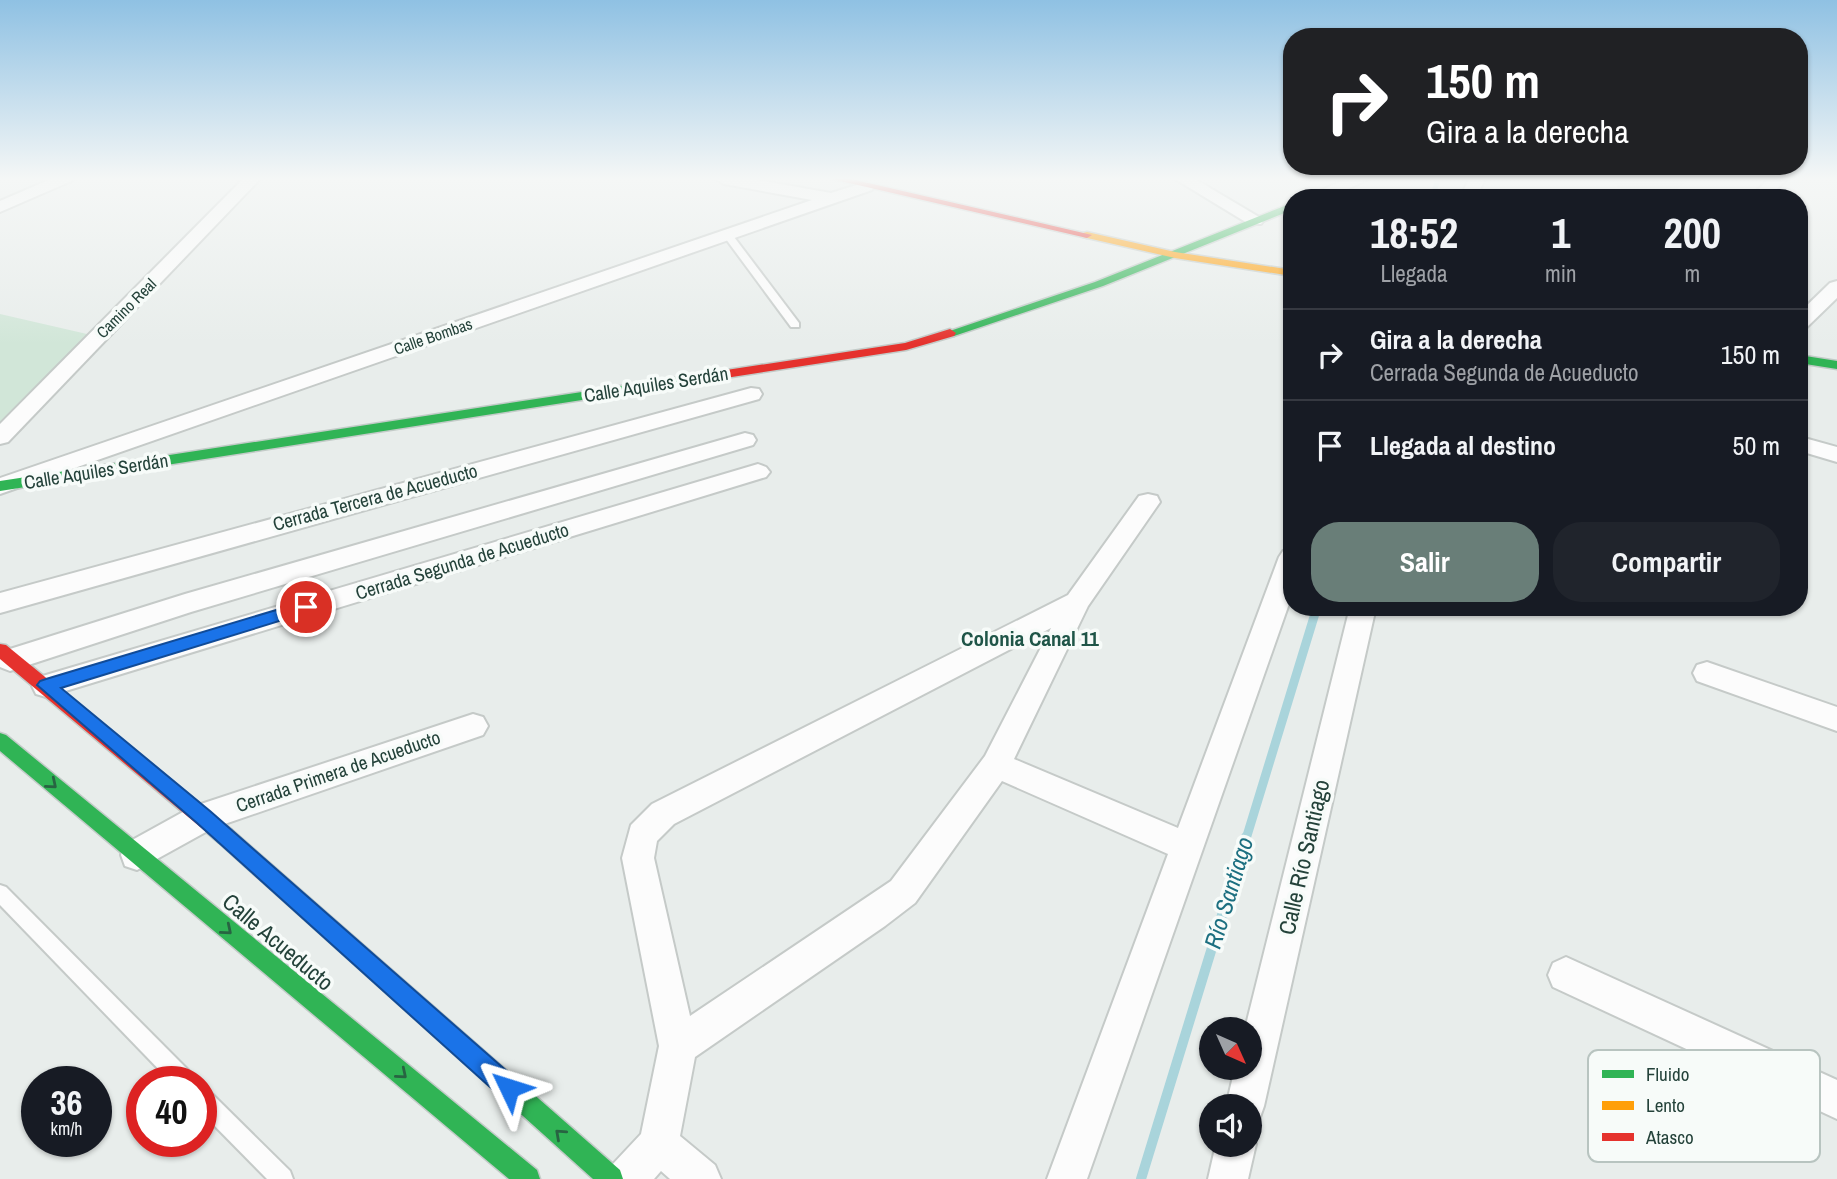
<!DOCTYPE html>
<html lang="es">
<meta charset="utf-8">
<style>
:root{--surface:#171b24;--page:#20242c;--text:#f1f3f6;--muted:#9ea1a6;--line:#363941;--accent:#697e78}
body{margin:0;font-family:"Archivo Narrow",sans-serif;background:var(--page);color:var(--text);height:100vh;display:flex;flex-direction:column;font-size:26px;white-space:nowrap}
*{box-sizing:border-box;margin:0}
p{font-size:23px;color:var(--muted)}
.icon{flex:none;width:38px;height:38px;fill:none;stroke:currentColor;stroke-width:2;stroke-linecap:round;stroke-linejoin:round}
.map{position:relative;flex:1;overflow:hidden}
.drawer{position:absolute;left:1283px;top:189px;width:525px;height:427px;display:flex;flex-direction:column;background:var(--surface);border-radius:28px;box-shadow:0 2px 5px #0004}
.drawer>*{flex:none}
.guide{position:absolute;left:1283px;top:28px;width:525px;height:147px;border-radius:28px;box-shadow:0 2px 5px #0004;background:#202124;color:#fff;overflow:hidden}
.needle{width:46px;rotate:135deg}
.fabs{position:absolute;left:1199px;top:1017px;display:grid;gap:14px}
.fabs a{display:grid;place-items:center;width:63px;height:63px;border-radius:50%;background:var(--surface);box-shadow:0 2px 5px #0004;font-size:35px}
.speed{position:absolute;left:21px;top:1066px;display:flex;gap:14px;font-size:35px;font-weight:700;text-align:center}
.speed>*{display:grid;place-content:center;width:91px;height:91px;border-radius:50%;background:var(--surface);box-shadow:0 2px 5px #0004;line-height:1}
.speed small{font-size:18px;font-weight:400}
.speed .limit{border:10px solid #d22;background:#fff;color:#111}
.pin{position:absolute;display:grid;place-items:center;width:60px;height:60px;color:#fff;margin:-30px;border:4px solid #fff;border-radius:50%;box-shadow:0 2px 7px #0007}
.me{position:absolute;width:77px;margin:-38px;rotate:311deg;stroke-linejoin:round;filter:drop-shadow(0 0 5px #0008)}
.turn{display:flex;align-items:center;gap:24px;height:147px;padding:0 28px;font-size:32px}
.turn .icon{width:91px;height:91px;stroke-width:2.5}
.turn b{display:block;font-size:49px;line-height:60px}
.eta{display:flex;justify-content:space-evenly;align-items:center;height:119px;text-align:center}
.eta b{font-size:42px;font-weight:700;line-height:49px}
.cta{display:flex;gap:14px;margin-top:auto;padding:14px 28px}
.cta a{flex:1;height:80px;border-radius:28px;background:var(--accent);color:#fff;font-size:28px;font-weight:700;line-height:80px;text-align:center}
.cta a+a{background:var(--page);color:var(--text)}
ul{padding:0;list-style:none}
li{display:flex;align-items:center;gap:21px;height:91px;padding:0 28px;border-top:2px solid var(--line)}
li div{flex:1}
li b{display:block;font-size:26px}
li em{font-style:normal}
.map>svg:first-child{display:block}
.built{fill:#d6dedb}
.green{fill:#d1e6d8}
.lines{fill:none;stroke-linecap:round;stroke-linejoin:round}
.stream-far2{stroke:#a9d4db;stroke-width:5}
.stream-far1{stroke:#a9d4db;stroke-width:9}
.stream{stroke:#a9d4db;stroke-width:10}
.lane-casing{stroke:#c5cac8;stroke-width:4}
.street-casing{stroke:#c5cac8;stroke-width:4}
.fast-casing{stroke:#c3cbc8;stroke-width:3}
.slow-casing{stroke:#c3cbc8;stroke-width:3}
.jam-casing{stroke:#c3cbc8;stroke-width:3}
.lane{fill:#fcfcfc;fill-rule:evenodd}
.street{fill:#fcfcfc;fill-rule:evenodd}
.fast{fill:#30b455;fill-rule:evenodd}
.slow{fill:#ff9f0a;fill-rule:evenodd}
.jam{fill:#e5322d;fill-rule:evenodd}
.oneway{stroke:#286442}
.route{fill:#1a73e8;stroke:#114b97;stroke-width:2}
.labels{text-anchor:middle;stroke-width:7;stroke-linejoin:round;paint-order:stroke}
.far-street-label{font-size:16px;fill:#24423a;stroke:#f7fbf9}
.street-label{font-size:19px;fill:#24423a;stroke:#f7fbf9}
.neighbourhood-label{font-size:21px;font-weight:bold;fill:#1f5548;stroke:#f7fbf9}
.near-street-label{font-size:23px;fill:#24423a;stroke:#f7fbf9}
.near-water-label{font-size:24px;font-style:italic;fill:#1c6f80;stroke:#f7fbf9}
.key{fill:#f7fbf9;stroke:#b8c4c0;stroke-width:2}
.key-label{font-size:19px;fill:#24423a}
</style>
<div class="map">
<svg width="1837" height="1179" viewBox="0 0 1837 1179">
<rect width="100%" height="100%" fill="#e8edeb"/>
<path class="built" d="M1603 179H1689L1667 198H1653L1617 187 1618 185Z"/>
<path class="green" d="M0 314 100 337 0 441Z"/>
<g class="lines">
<path class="stream-far2" d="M1432 198 1438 179"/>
<path class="stream-far1" d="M1246 839 1317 607"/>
<path class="stream" d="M1141 1179 1246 837"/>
<defs>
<g id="lane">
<path d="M728 232 731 233 799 323V327H791L723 235Z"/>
<path d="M0 885 6 887 193 1075 196 1082H171L0 905Z"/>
<path d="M201 1087 208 1090 290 1171 293 1179H267L201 1112Z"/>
</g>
<g id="street">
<path d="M51 179H76L0 212V201Z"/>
<path d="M243 179H260L8 442 0 444V424Z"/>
<path d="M716 179H752L831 193 866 182 874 187 872 190 0 494V478L812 200 724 184Z"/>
<path d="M1175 179H1195L1264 220 1261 224H1249Z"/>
<path d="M1346 179H1369L1328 198H1304Z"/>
<path d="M1469 179H1485L1476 198H1460Z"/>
<path d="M1769 179H1787L1767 198H1749Z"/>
<path d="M1837 281V298L1806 328 1799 330V313L1830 283Z"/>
<path d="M751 388 759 389 762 394 759 399 0 613V593Z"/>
<path d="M745 433 753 435 756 440 753 445 191 612 10 671 0 667V652L10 649 185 594Z"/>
<path d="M1808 439 1837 447V462L1800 451 1799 442Z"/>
<path d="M758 464 766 467 770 472 766 477 46 697 36 694 32 686 36 678 46 675Z"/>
<path d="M1148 494 1157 496 1160 502 1088 606 1014 759 1178 828 1279 557 1283 551 1292 548V595L1087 1179H1047L1168 854 1002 781 915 903 885 926 695 1057 680 1136 715 1165 721 1179H670L661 1171 654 1179H606L612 1165 641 1134 659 1046 622 858 631 825 652 804 1068 595 1139 496ZM1051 628 985 756 891 881 690 1016 654 858 657 841 674 824Z"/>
<path d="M1350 607H1376L1264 1106 1259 1120 1250 1124V1106H1226L1235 1068H1250V1029H1245Z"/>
<path d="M1707 662 1837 707V731L1697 681 1693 673 1697 665Z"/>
<path d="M473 714 483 717 488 726 483 735 213 828 137 870 125 866 121 855 125 844 192 807Z"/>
<path d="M1566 957 1837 1080V1119L1553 987 1548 975 1553 963Z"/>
<path d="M1250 1130 1256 1144 1248 1179H1208L1216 1144H1250Z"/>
</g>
<g id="fast">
<path d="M1292 203V210L1103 286 954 336H946L944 333 1095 282Z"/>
<path d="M1799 355 1837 361V369L1799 363Z"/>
<path d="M687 376 691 377V383L0 491V481Z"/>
<path d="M0 733 6 735 537 1170 540 1179H509L0 751Z"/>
<path d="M225 827 232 830 620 1170 623 1179H593L218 842 215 836 218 830Z"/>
</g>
<path id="slow" d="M1087 232 1175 252 1292 270V276L1175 258 1083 237V233Z"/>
<g id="jam">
<path d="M832 179H851L1092 235 1087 238Z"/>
<path d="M950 329 956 333 954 336 906 350 687 384 681 380 687 376 905 343Z"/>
<path d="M0 644 6 645 232 830 235 836 232 842 225 845 218 842 0 659Z"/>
</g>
</defs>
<use href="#lane" class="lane-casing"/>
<use href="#street" class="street-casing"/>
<use href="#fast" class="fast-casing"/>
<use href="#slow" class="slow-casing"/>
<use href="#jam" class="jam-casing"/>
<use href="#lane" class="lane"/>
<use href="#street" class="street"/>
<use href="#fast" class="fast"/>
<use href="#slow" class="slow"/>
<use href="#jam" class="jam"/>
</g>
<defs><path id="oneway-chevron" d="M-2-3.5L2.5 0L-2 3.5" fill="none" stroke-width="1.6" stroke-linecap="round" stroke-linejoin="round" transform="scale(1.75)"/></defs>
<g class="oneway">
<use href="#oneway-chevron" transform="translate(52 784) rotate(40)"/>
<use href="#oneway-chevron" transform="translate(227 930) rotate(40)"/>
<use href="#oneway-chevron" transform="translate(402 1074) rotate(40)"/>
<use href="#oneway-chevron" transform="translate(560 1134) rotate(-138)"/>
</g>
<linearGradient id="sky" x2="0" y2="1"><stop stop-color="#8fc1e3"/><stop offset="0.52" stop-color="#f5f7f6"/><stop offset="1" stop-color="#f5f7f6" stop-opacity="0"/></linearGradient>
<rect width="1837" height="344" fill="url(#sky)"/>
<path class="route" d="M306 601 315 607 312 611 61 688 210 811 517 1080 521 1088 517 1097 509 1100 501 1097 197 823 37 685 40 681 46 679Z"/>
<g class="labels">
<g class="far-street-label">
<text transform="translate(126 308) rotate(-45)" y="6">Camino Real</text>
<text transform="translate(433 336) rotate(-19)" y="6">Calle Bombas</text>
</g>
<g class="street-label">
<text transform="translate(656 384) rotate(-9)" y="7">Calle Aquiles Serdán</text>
<text transform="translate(96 471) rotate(-9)" y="7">Calle Aquiles Serdán</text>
<text transform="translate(375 497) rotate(-15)" y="7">Cerrada Tercera de Acueducto</text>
<text transform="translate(462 561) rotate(-17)" y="7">Cerrada Segunda de Acueducto</text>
<text transform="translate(338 771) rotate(-19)" y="7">Cerrada Primera de Acueducto</text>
</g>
<g class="neighbourhood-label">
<text x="1030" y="646">Colonia Canal 11</text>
</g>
<g class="near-street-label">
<text transform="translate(1304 857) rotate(-77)" y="8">Calle Río Santiago</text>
<text transform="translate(278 942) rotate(40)" y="8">Calle Acueducto</text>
</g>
<g class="near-water-label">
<text transform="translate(1229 893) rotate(-73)" y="8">Río Santiago</text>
</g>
</g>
<rect x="1588" y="1050" width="232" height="112" rx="10" class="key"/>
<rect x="1602" y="1070" width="32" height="8" fill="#30b455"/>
<rect x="1602" y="1101" width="32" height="9" fill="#ff9f0a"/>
<rect x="1602" y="1133" width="32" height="8" fill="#e5322d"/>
<g class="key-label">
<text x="1646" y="1081">Fluido</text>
<text x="1646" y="1112">Lento</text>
<text x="1646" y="1144">Atasco</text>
</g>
</svg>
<div class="fabs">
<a><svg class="needle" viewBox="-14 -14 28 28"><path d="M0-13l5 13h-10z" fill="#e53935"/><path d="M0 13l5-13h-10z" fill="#9ea1a6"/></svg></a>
<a><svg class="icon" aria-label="sound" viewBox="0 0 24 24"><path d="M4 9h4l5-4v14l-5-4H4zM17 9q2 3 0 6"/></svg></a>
</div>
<div class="speed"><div>36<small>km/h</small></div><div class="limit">40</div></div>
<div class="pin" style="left:306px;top:607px;background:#d93025"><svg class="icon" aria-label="arrive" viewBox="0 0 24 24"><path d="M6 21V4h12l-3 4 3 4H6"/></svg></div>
<svg class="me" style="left:509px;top:1088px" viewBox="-20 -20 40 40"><path d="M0-17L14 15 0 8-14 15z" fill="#1a73e8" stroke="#fff" stroke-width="4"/></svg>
<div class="guide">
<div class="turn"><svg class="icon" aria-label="right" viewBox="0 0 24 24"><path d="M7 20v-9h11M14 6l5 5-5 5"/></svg><div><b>150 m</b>Gira a la derecha</div></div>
</div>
<section class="drawer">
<div class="eta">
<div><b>18:52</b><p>Llegada</p></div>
<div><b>1</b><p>min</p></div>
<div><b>200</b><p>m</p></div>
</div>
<ul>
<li><svg class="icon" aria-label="right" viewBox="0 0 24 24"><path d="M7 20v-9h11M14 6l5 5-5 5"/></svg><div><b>Gira a la derecha</b><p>Cerrada Segunda de Acueducto</p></div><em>150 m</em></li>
<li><svg class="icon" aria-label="arrive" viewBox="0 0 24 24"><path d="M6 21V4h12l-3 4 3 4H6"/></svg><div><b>Llegada al destino</b></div><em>50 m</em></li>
</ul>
<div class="cta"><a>Salir</a><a>Compartir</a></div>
</section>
</div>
